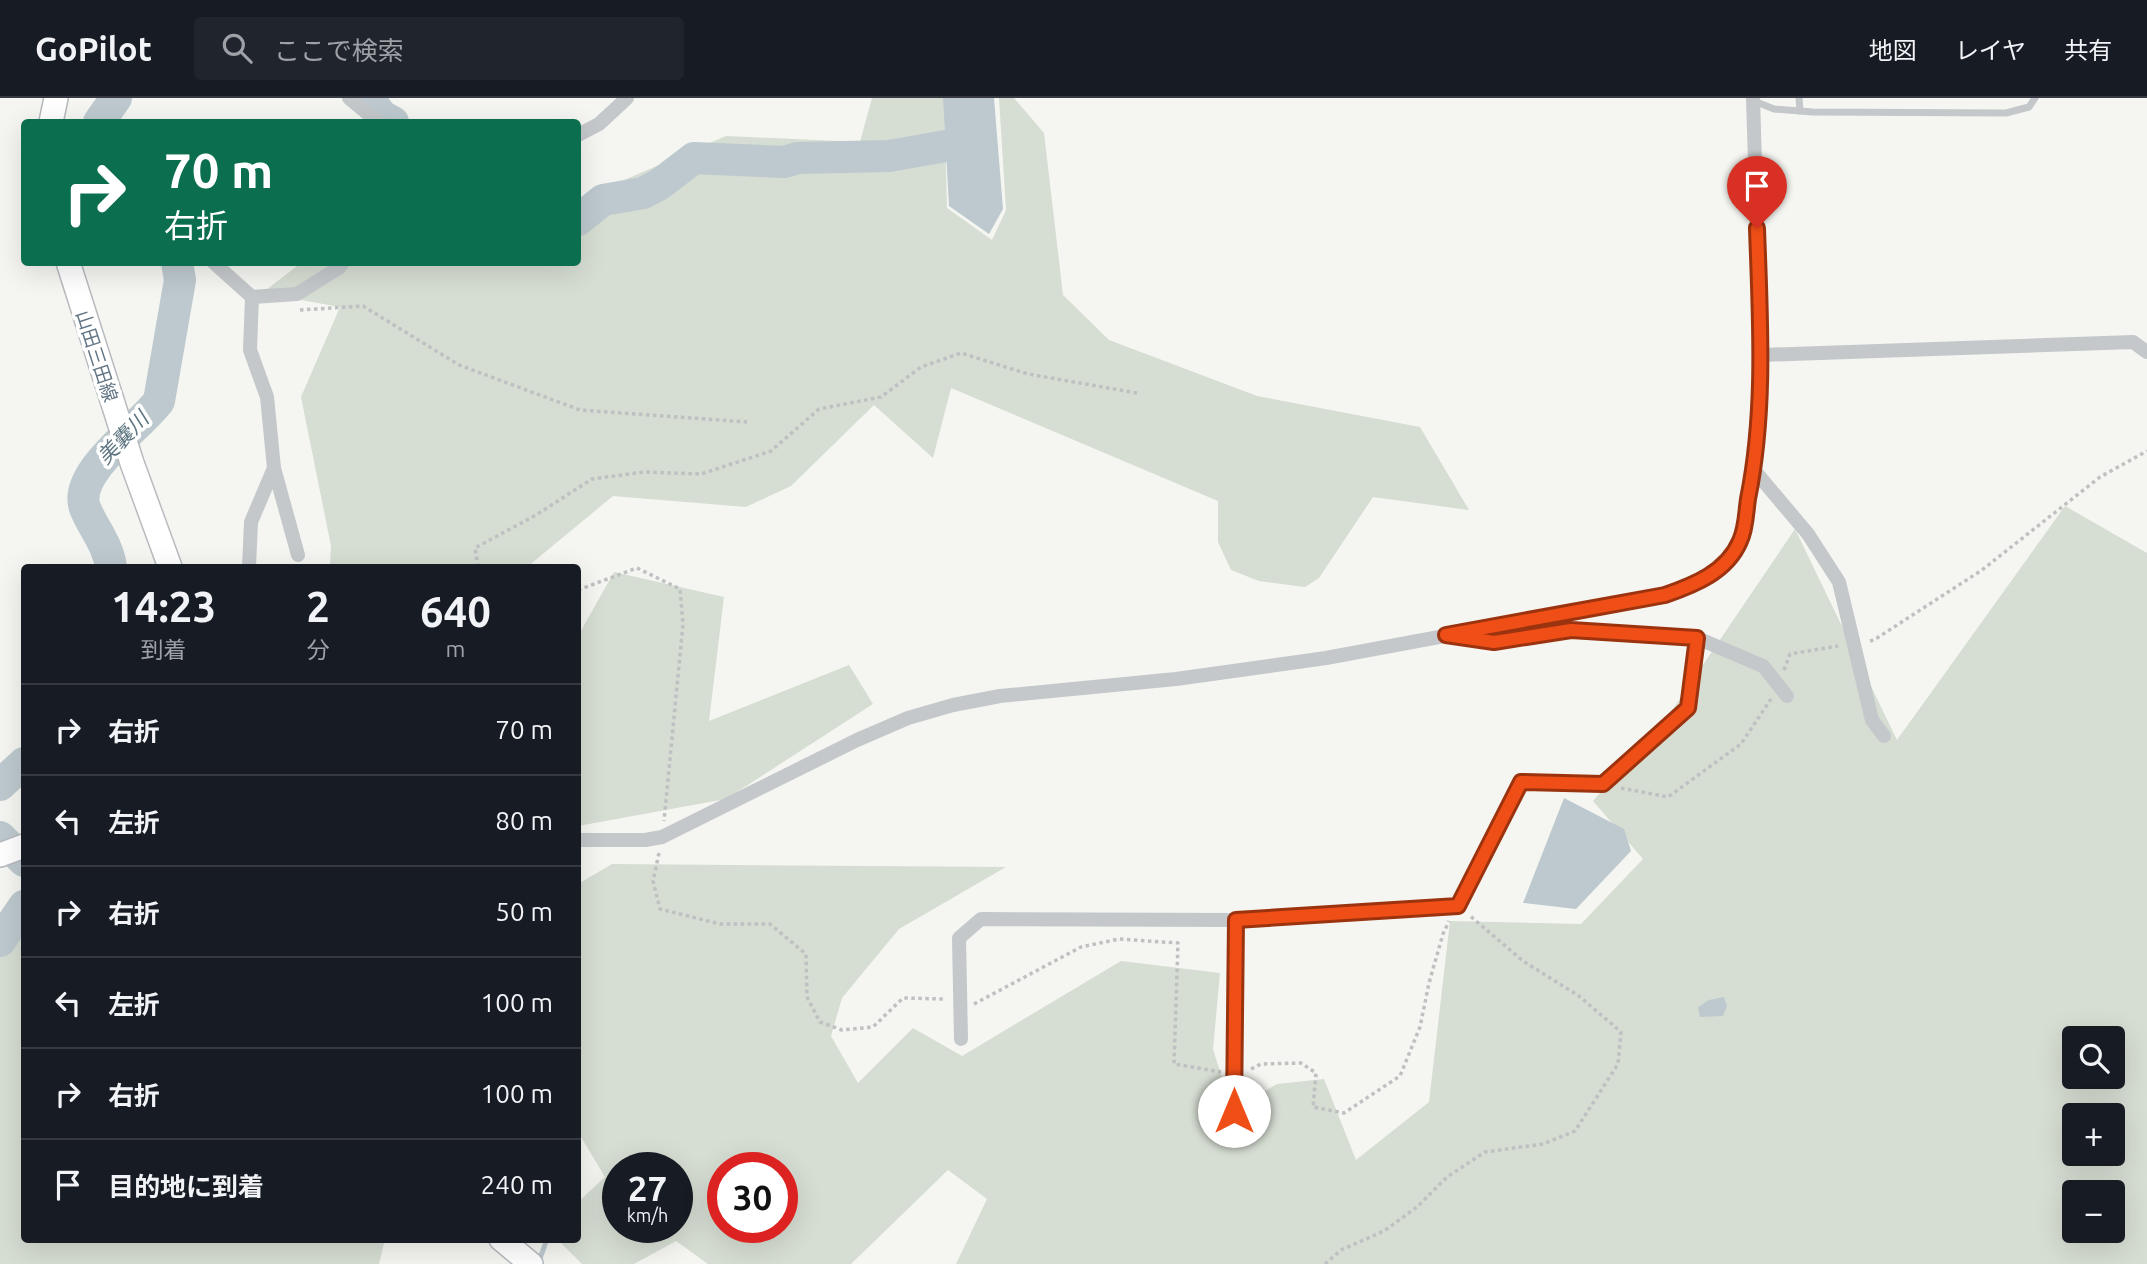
<!DOCTYPE html>
<html lang="ja">
<meta charset="utf-8">
<style>
:root{--surface:#171b24;--page:#20242c;--text:#f1f3f6;--muted:#9ea1a6;--line:#363941}
body{margin:0;font-family:Ubuntu,"Noto Sans JP",sans-serif;background:var(--page);color:var(--text);height:100vh;display:flex;flex-direction:column;font-size:26px;white-space:nowrap}
*{box-sizing:border-box;margin:0}
p{font-size:23px;color:var(--muted)}
.icon{flex:none;width:38px;height:38px;fill:none;stroke:currentColor;stroke-width:2;stroke-linecap:round;stroke-linejoin:round}
.map{position:relative;flex:1;overflow:hidden}
.panel{position:absolute;left:21px;top:466px;width:560px;height:679px;display:flex;flex-direction:column;background:var(--surface);border-radius:7px;box-shadow:0 7px 28px #0002}
.panel>*{flex:none}
.top-card{position:absolute;left:21px;top:21px;width:560px;height:147px;border-radius:7px;box-shadow:0 7px 28px #0002;background:#0b6e4f;color:#fff;overflow:hidden}
.buttons{position:absolute;left:2062px;top:928px;display:grid;gap:14px}
.buttons a{display:grid;place-items:center;width:63px;height:63px;border-radius:7px;background:var(--surface);box-shadow:0 7px 28px #0002;font-size:35px}
.speed{position:absolute;left:602px;top:1054px;display:flex;gap:14px;font-size:35px;font-weight:700;text-align:center}
.speed>*{display:grid;place-content:center;width:91px;height:91px;border-radius:50%;background:var(--surface);box-shadow:0 7px 28px #0002;line-height:1}
.speed small{font-size:18px;font-weight:400}
.speed .limit{border:10px solid #d22;background:#fff;color:#111}
.pin{position:absolute;display:grid;place-items:center;width:60px;height:60px;color:#fff;margin:-72px -30px;border-radius:50% 50% 50% 0;rotate:-45deg;box-shadow:0 0 7px #0007}
.pin .icon{rotate:45deg}
.me{position:absolute;width:77px;margin:-38px;rotate:0deg;stroke-linejoin:round;filter:drop-shadow(0 0 5px #0008)}
.turn{display:flex;align-items:center;gap:24px;height:147px;padding:0 28px;font-size:32px}
.turn .icon{width:91px;height:91px;stroke-width:2.5}
.turn b{display:block;font-size:49px;line-height:60px}
.eta{display:flex;justify-content:space-evenly;align-items:center;height:119px;text-align:center}
.eta b{font-size:42px;font-weight:700;line-height:49px}
ul{padding:0;list-style:none}
li{display:flex;align-items:center;gap:21px;height:91px;padding:0 28px;border-top:2px solid var(--line)}
li div{flex:1}
li b{display:block;font-size:26px}
li em{font-style:normal}
header{display:flex;align-items:center;gap:42px;box-sizing:border-box;height:98px;padding:0 35px;background:var(--surface);border-bottom:2px solid var(--line)}
header strong{font-size:33px}
nav{display:flex;gap:38px;margin-inline-start:auto;font-size:24px}
.search{width:490px;height:63px;background:var(--page);display:flex;align-items:center;gap:18px;box-sizing:border-box;padding:0 24px;border-radius:7px;color:var(--muted);font-size:26px}
.map>svg:first-child{display:block}
.green{fill:#d6ddd2;fill-rule:evenodd}
.water{fill:#bdc9ce}
.lines{fill:none;stroke-linecap:round;stroke-linejoin:round}
.stream{stroke:#bdc9ce;stroke-width:5}
.river{stroke:#bdc9ce;stroke-width:32}
.primary-casing{stroke:#b7bbbf;stroke-width:26}
.path{stroke:#bec0c2;stroke-width:3.5;stroke-dasharray:3.5 3.5;stroke-linecap:butt}
.service{stroke:#c4c8cb;stroke-width:7}
.minor{stroke:#c4c8cb;stroke-width:14}
.primary{stroke:#fff;stroke-width:23}
.route-casing{stroke:#9c330f;stroke-width:18}
.route{stroke:#f04e17;stroke-width:12}
.labels{text-anchor:middle;stroke-width:7;stroke-linejoin:round;paint-order:stroke}
.street-label{font-size:19px;fill:#627585;stroke:#fff}
.water-label{font-size:21px;font-style:italic;fill:#5e7782;stroke:#fff}
</style>
<header>
<strong>GoPilot</strong>
<div class="search"><svg class="icon" aria-label="search" viewBox="0 0 24 24"><circle cx="10" cy="10" r="6"/><path d="M15 15l6 6"/></svg>ここで検索</div>
<nav><a>地図</a><a>レイヤ</a><a>共有</a></nav>
</header>
<div class="map">
<svg width="2147" height="1166" viewBox="0 0 2147 1166">
<rect width="100%" height="100%" fill="#f5f6f1"/>
<g class="green">
<path d="M872 0H944L947 110 992 142 1006 112 999 0H1014L1044 35 1063 197 1109 242 1257 298 1420 329 1469 412 1373 399 1319 480 1305 489 1259 483 1231 472 1218 444V403L951 290 933 360 874 307 791 388 746 409 613 398 527 469H330L331 448 301 299 340 209 262 195 301 165 578 164V102L726 38 860 44Z"/>
<path d="M2065 408 2147 455V1166H956L987 1101 948 1072 851 1166H708L676 1143 634 1166H582L557 1141H578V1104L605 1079 578 1034V786L612 766 1006 769 899 831 842 900 831 938 858 985 913 930 962 958 1121 863 1220 875 1213 951 1232 1012 1277 986 1324 981 1356 1062 1429 1004 1450 823 1581 826 1643 761 1593 703 1673 611 1795 431 1897 642ZM2074 940H2112V978H2074ZM2074 1017H2112V1055H2074ZM618 1069H677V1129H618ZM723 1069H782V1129H723ZM2074 1094H2112V1132H2074Z"/>
<path d="M614 474 724 499 709 623 849 567 873 606 726 701 578 728V538Z"/>
<path d="M24 810V1141H385L379 1166H0V830Z"/>
</g>
<g class="water">
<path d="M943 0H994L1003 111 989 136 949 108Z"/>
<path d="M1564 700 1624 731 1631 753 1576 811 1523 805Z"/>
<path d="M1724 899 1727 908 1723 918 1700 919 1698 909 1709 902Z"/>
</g>
<g class="lines">
<path class="stream" d="M538 1166 547 1141"/>
<g class="river">
<path d="M368 0 382 18 393 24"/>
<path d="M99 24 116 0"/>
<path d="M578 122 603 102 643 95 660 86 694 60 784 64 798 60 889 58 946 48"/>
<path d="M111 469C108 446 93 430 85 410 72 375 140 329 159 303L180 182 177 164"/>
<path d="M0 687 24 665"/>
<path d="M0 739 24 763"/>
<path d="M0 843 24 808"/>
</g>
<defs>
<g id="primary">
<path d="M51 24 56 0"/>
<path d="M68 164 132 365 170 469"/>
<path d="M0 757 24 748"/>
<path d="M501 1141 531 1166"/>
</g>
</defs>
<use href="#primary" class="primary-casing"/>
<g class="path">
<path d="M300 212 363 208 459 267 580 312 747 324"/>
<path d="M478 469 475 450 536 417 592 381 644 374 701 376 771 353 819 311 881 299 921 269 961 255 1028 276 1137 295"/>
<path d="M578 492 637 470 680 491 683 526 664 723"/>
<path d="M1870 543 1874 542 1982 472 2100 379 2147 353"/>
<path d="M1784 572 1790 556 1838 548"/>
<path d="M1621 690 1668 699 1741 646 1771 601"/>
<path d="M659 755 653 783 660 811 720 826H770L806 856 807 899 820 924 842 932 873 929 903 900 944 901"/>
<path d="M974 906 1081 849 1119 841 1178 845 1174 966 1221 974"/>
<path d="M1251 971 1261 966 1301 965 1316 975 1313 1009 1344 1015 1400 978 1420 929 1429 885 1443 836 1449 823"/>
<path d="M1325 1166 1341 1152 1384 1133 1417 1109 1447 1079 1485 1054 1543 1046 1575 1033 1618 966 1621 934 1579 898 1523 863 1469 817"/>
</g>
<g class="service">
<path d="M1799 0 1800 13"/>
<path d="M1754 3 1774 11 1813 14 2006 15 2029 9 2035 0"/>
</g>
<g class="minor">
<path d="M349 0 378 24"/>
<path d="M1753 0 1761 257 2133 244 2147 254"/>
<path d="M578 37 599 26 627 0"/>
<path d="M213 164 252 199 297 196 340 169 343 164"/>
<path d="M274 370 298 457"/>
<path d="M1754 372 1808 436 1839 484 1872 622 1884 638"/>
<path d="M249 469 251 424 274 370 267 299 250 252 252 199"/>
<path d="M1697 540 1763 568 1787 598"/>
<path d="M578 742H645L662 739 857 642 908 620 953 607 1000 598 1176 581 1326 560 1665 497 1697 486 1722 468 1740 443 1754 372 1761 257"/>
<path d="M1236 822 1458 808 1521 684 1603 686 1688 610 1697 540 1571 532 1494 544 1457 539"/>
<path d="M961 941 959 840 981 821 1236 822 1235 1013"/>
</g>
<use href="#primary" class="primary"/>
</g>
<g class="lines">
<defs>
<path id="route" d="M1234 1013 1236 822 1458 808 1521 684 1603 686 1688 610 1697 540 1571 532 1494 544 1446 537 1665 497C1694 487 1727 474 1740 443 1746 431 1746 414 1748 401 1766 312 1760 220 1757 130"/>
</defs>
<use href="#route" class="route-casing"/>
<use href="#route" class="route"/>
</g>
<g class="labels">
<g class="street-label">
<text transform="translate(97 258) rotate(72)" y="7">山田三田線</text>
</g>
<g class="water-label">
<text transform="translate(123 340) rotate(-46)" y="7">美嚢川</text>
</g>
</g>
</svg>
<div class="buttons">
<a><svg class="icon" aria-label="search" viewBox="0 0 24 24"><circle cx="10" cy="10" r="6"/><path d="M15 15l6 6"/></svg></a>
<a>+</a>
<a>−</a>
</div>
<div class="speed"><div>27<small>km/h</small></div><div class="limit">30</div></div>
<div class="pin" style="left:1757px;top:130px;background:#d93025"><svg class="icon" aria-label="arrive" viewBox="0 0 24 24"><path d="M6 21V4h12l-3 4 3 4H6"/></svg></div>
<svg class="me" style="left:1234px;top:1013px" viewBox="-20 -20 40 40"><circle r="19" fill="#fff"/><path d="M0-13L10 11 0 6-10 11z" fill="#f04e17"/></svg>
<div class="top-card">
<div class="turn"><svg class="icon" aria-label="right" viewBox="0 0 24 24"><path d="M7 20v-9h11M14 6l5 5-5 5"/></svg><div><b>70 m</b>右折</div></div>
</div>
<section class="panel">
<div class="eta">
<div><b>14:23</b><p>到着</p></div>
<div><b>2</b><p>分</p></div>
<div><b>640</b><p>m</p></div>
</div>
<ul>
<li><svg class="icon" aria-label="right" viewBox="0 0 24 24"><path d="M7 20v-9h11M14 6l5 5-5 5"/></svg><div><b>右折</b></div><em>70 m</em></li>
<li><svg class="icon" aria-label="left" viewBox="0 0 24 24"><path d="M17 20v-9H6M10 6l-5 5 5 5"/></svg><div><b>左折</b></div><em>80 m</em></li>
<li><svg class="icon" aria-label="right" viewBox="0 0 24 24"><path d="M7 20v-9h11M14 6l5 5-5 5"/></svg><div><b>右折</b></div><em>50 m</em></li>
<li><svg class="icon" aria-label="left" viewBox="0 0 24 24"><path d="M17 20v-9H6M10 6l-5 5 5 5"/></svg><div><b>左折</b></div><em>100 m</em></li>
<li><svg class="icon" aria-label="right" viewBox="0 0 24 24"><path d="M7 20v-9h11M14 6l5 5-5 5"/></svg><div><b>右折</b></div><em>100 m</em></li>
<li><svg class="icon" aria-label="arrive" viewBox="0 0 24 24"><path d="M6 21V4h12l-3 4 3 4H6"/></svg><div><b>目的地に到着</b></div><em>240 m</em></li>
</ul>
</section>
</div>
